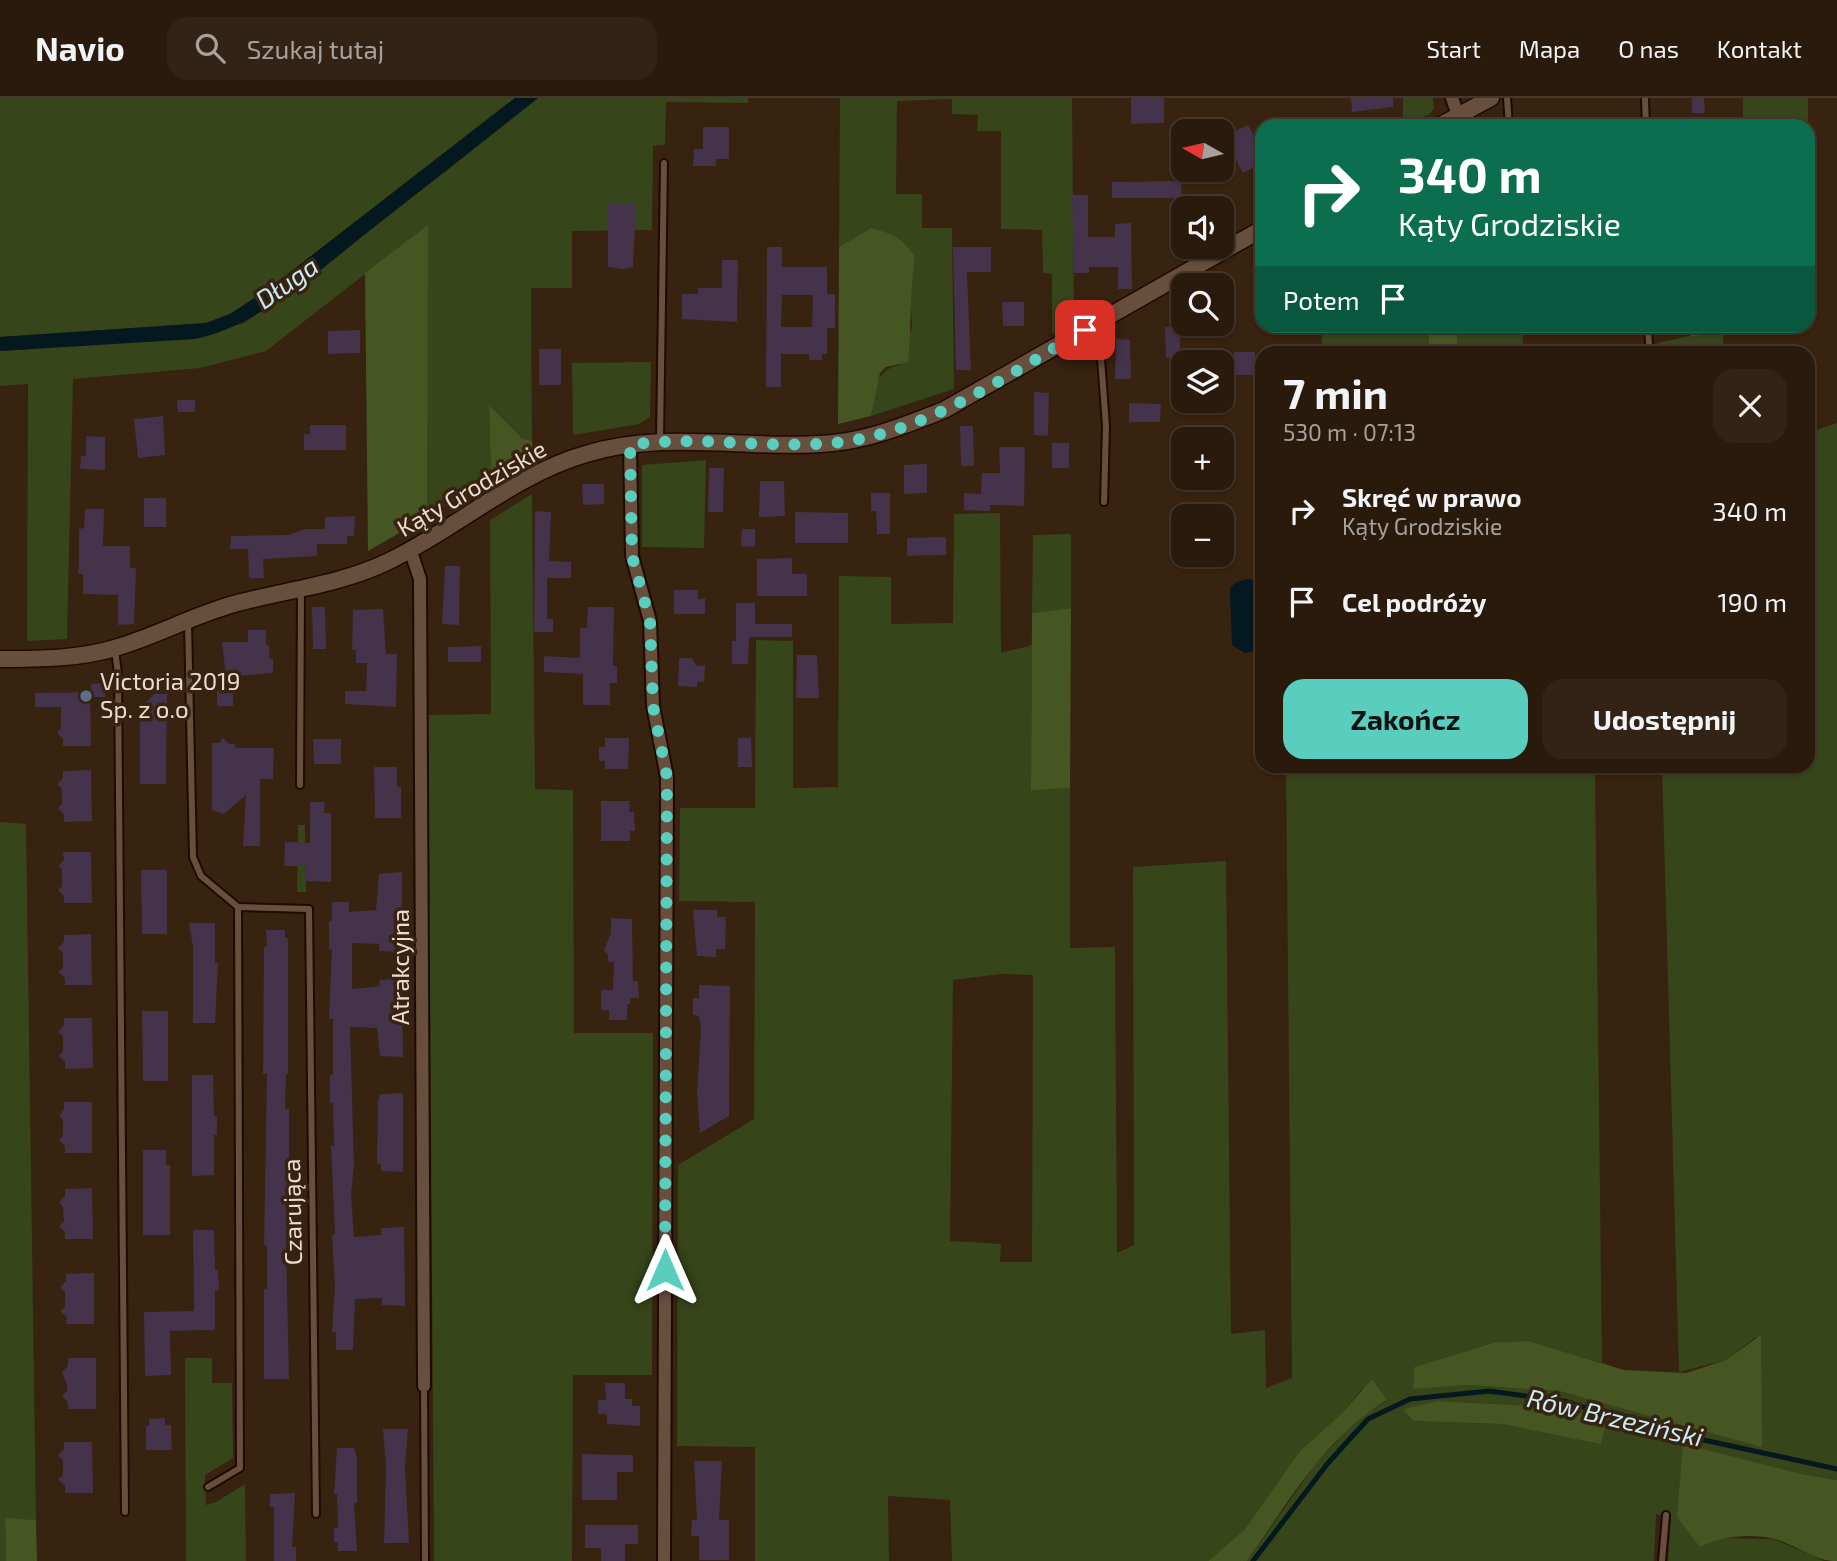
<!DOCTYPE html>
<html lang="pl">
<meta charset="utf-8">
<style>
:root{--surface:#2a1a0c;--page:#322315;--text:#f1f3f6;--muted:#a5a19d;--line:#46382d;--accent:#59cebe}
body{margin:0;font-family:"Exo 2",sans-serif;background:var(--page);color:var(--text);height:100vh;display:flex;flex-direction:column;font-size:26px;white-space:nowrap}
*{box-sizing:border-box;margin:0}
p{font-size:23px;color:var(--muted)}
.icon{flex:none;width:38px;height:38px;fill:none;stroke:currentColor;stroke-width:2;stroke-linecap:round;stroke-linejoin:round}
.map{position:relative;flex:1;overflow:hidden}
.side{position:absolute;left:1255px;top:248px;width:560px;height:427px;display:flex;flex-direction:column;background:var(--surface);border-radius:21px;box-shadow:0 2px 5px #0004,0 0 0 2px var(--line)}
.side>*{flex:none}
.top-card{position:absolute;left:1255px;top:21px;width:560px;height:214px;border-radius:21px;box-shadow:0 2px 5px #0004,0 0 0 2px var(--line);background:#0b6e4f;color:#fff;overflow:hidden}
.needle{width:46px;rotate:278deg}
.controls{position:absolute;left:1171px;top:21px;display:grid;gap:14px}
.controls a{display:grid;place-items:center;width:63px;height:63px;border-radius:14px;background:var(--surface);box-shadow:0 2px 5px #0004,0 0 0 2px var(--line);font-size:35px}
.pin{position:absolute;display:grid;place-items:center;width:60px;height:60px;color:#fff;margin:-30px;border-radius:14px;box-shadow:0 4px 10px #0006}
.me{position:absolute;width:77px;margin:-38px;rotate:0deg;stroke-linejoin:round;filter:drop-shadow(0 0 5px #0008)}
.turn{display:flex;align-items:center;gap:24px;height:147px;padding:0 28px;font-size:32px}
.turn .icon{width:91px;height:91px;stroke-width:2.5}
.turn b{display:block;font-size:49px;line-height:60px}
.then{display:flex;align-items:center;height:66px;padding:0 28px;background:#0003;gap:14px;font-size:26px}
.round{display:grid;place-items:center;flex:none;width:74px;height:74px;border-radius:21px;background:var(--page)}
.head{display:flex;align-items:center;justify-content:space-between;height:119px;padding:0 28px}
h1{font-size:42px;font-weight:700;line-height:52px}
.button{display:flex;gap:14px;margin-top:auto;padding:14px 28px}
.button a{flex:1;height:80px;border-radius:21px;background:var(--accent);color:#111;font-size:28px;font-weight:700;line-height:80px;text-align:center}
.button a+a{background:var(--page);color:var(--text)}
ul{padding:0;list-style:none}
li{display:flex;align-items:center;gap:21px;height:91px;padding:0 28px}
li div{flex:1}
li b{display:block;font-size:26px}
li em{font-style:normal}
header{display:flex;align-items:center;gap:42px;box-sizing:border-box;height:98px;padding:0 35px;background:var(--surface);border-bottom:2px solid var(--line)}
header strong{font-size:33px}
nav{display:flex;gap:38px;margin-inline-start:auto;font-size:24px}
.search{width:490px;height:63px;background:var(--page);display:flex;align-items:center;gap:18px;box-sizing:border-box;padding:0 24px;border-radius:21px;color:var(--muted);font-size:26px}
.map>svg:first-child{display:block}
.green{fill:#37451a;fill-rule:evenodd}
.forest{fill:#465622}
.water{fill:#03181f}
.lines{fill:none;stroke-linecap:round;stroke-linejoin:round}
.stream{stroke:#03181f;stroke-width:5}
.building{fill:#44334a;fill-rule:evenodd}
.service-casing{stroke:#1f0a00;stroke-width:10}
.minor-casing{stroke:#1f0a00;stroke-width:16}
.tertiary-casing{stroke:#1f0a00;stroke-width:19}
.service{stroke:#684e3c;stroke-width:6}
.minor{stroke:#684e3c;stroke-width:12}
.tertiary{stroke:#684e3c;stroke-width:16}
.route{stroke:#59cebe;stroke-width:12;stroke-dasharray:0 21.6}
.service-dot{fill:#5c6f8a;stroke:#382210;stroke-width:2.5}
.labels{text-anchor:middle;stroke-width:7;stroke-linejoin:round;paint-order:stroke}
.street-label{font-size:24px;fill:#ebdcd1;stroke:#382210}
.poi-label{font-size:24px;fill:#ebdcd1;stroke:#382210;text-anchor:start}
.water-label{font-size:26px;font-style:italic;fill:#c6ebf9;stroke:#382210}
</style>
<header>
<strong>Navio</strong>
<div class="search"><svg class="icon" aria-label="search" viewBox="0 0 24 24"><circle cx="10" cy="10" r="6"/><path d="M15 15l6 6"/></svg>Szukaj tutaj</div>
<nav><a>Start</a><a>Mapa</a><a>O nas</a><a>Kontakt</a></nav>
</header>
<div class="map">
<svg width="1837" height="1463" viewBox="0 0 1837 1463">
<rect width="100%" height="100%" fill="#382210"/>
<g class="green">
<path d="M0 0H515L271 189 230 216 206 225 0 239Z"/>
<path d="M538 0H748V5L666 4 665 47 653 48 652 132 572 133V190H531L532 343 522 340 489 307 491 380 427 419V128L266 253 200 270 73 281 67 541 27 543 28 286 0 288V253L114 245 243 226 325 167Z"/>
<path d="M840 0H1072L1074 223 1052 236V176L1043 175 1042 132 1001 131V33H977L978 17 952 16V1L897 3 896 96H922V130H952L954 291 871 318C874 295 874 271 900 267L912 229 910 188 915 159 871 130 839 149Z"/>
<path d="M1403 0H1433L1434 10 1430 16 1403 26Z"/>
<rect x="1743" y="0" width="65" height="28"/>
<path d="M1322 228H1428L1429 255H1377L1376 249 1322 255Z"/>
<path d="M1457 228H1522L1523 247H1591V255H1457Z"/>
<path d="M1724 230 1722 255H1658V245Z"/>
<path d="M651 264 650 319 639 326 573 337 572 265Z"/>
<path d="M1837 325V1382L1801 1376 1717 1440 1774 1441 1824 1463H1668L1671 1420 1656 1416 1654 1463H1247L1315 1367 1358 1320 1387 1303 1362 1291 1343 1314 1299 1354 1245 1431 1208 1463H952L950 1402 888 1398 889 1463H755V1349L677 1348 678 1067 754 1021 755 804 679 803 680 710H755L756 542 793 543V690L838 689 839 478 891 479V526L953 525 954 416 1000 415 1001 555 1032 547 1031 691 1070 690V850L1115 849 1117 1155 1134 1147 1133 769 1226 763 1231 1236 1265 1232 1266 1290 1292 1280 1286 669H1595L1602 1265 1529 1243 1496 1244 1414 1269 1413 1291 1468 1287 1559 1293 1761 1348 1756 1239 1726 1262 1679 1274 1662 669 1808 668V335ZM1001 876 1033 877 1032 1164H1000L1001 1146 950 1143 953 882ZM1437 1303 1557 1309 1601 1345 1502 1326 1413 1323 1404 1311Z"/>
<path d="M706 362 704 450 642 449V367Z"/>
<path d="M532 396 535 691 573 692 574 935H653L652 1277H573L572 1463H434L428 617 491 616 490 422Z"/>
<path d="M1071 436V510L1032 515 1033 437Z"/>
<path d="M0 724 26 726 36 1422 5 1421 6 1463H0Z"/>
<path d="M298 727H305L306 794H297Z"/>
<path d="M185 1260H212V1285H232L233 1360 205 1377 206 1407 216 1404 245 1386 246 1463H186Z"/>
</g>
<g class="forest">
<path d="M428 127 427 419 368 453 365 175Z"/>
<path d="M871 130C891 135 904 141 915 159 909 194 912 229 908 264L886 269 880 275 871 318 838 326 839 149Z"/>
<path d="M1428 228H1457V255H1429Z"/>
<path d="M1691 228H1745L1691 239Z"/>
<path d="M1376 249 1377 255H1333L1338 252Z"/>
<path d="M489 307 522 340 532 343 533 352 491 380Z"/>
<path d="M1071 510 1070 690 1031 692 1032 515Z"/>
<path d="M1761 1237 1762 1349 1559 1293 1468 1287 1413 1291 1414 1269 1496 1244 1529 1243 1624 1272 1686 1275 1726 1262Z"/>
<path d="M1372 1281 1387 1302C1325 1339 1288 1405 1247 1463H1208L1245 1431 1299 1354 1343 1314Z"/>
<path d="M1437 1303 1557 1309 1606 1322 1601 1346 1502 1326 1413 1323 1403 1311Z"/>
<path d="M1683 1346 1801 1376 1837 1382V1463C1813 1463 1797 1447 1775 1441 1752 1435 1720 1438 1700 1449L1677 1419Z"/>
<path d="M5 1420 36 1422 37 1463H6Z"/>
</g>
<g class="water">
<path d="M515 0H538C485 42 432 84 378 126 324 168 262 227 195 241L0 253V239L206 225 230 216 271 189Z"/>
<path d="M1248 481 1262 484V551L1245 555 1232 547 1230 490 1236 484Z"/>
</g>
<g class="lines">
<path class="stream" d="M1253 1463 1328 1365 1368 1321 1410 1301 1489 1293 1564 1303 1658 1332 1837 1371"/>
</g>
<g class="building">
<path d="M1131 0H1164V25L1131 26Z"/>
<path d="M1351 0H1393V9L1352 14Z"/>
<path d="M1692 0H1704L1705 15H1692Z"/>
<path d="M1248 27 1262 53V65L1243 75 1224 39Z"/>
<path d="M703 29H729V61H716V68H693L694 51H703Z"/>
<path d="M1181 83 1182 100H1112V84Z"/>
<path d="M1072 97H1088V139H1115V126L1131 125 1132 191H1118V169H1089V175H1074Z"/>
<path d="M608 105H636L633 169 623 171 608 169Z"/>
<path d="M767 149H782V169H827V196H835V230H827V256H822V262H809V256H781V289H766ZM782 197H813L812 229H781Z"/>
<path d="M953 149H991V174H967L971 272H956Z"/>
<path d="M722 162H738L737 224 682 221V196H698V190H722Z"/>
<path d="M1002 204H1024V228H1003Z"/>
<path d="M1165 229H1180V260H1166Z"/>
<path d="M360 232V255L328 256V233Z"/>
<path d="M1116 241 1130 242 1131 281H1115Z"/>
<rect x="539" y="251" width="22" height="36"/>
<rect x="1234" y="254" width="21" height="23"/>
<path d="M1034 294 1049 295 1048 338 1034 337Z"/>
<path d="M177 302H195V314H178Z"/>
<path d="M1129 305 1161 306 1160 324H1129Z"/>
<path d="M163 318 165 357 138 360 134 321Z"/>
<path d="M310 327H346V352H304V336H310Z"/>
<path d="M960 328H973L974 368H961Z"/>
<path d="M86 338 105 339V372L80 371 81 358H86Z"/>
<rect x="1052" y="345" width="17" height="25"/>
<path d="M999 349H1025L1024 408 990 407V413L964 412V395L981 396 982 375H1000Z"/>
<path d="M927 366V395L904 396V367Z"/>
<path d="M709 370H724L723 414H708Z"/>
<path d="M760 383H784L785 418 759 419Z"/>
<path d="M582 386H604V406L583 407Z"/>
<path d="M871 395H890V436H877L876 413H871Z"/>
<rect x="144" y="400" width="22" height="29"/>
<path d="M85 411H104L103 448H130V470H136L134 526 118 527V497L83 496V476H78L79 463V431L84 430Z"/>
<path d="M535 413 551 414 549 463 571 464V480H547V521H553V534H534Z"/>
<path d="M795 414 848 415V445H795Z"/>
<path d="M355 418 354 438H347V446H317V458L263 461 264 480H249L248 451H230L231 438 288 437 305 431H325V419Z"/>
<path d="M742 431H755V449L741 448Z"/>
<path d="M946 439V457L907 458V440Z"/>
<path d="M792 460V476H807V498H757V461Z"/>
<path d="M445 468H460L459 527 442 526Z"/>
<path d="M674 492H698V501L705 500V516H674Z"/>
<path d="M736 505H755V526H792V539H749L748 566H732V543H736Z"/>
<path d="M312 509H325L326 551H313Z"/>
<path d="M588 509H614L613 568H617V585H610V607H583V576L544 574V558L580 560V530H587Z"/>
<path d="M383 511 386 556H397L396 609 345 606V593H366L367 565H356V552H352L353 512Z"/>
<path d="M248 532H266V547H269L270 561H273V575L226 579 222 544H248Z"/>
<path d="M481 548V564H448V549Z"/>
<path d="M797 557H817L819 600H796Z"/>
<path d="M679 560H692L697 568H705L704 584H697V589L678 588Z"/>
<path d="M105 585V599H91V586Z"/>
<rect x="217" y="593" width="16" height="15"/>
<path d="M90 594 91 648H63V641L57 635 61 630V609H35V595Z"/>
<path d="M154 596H167L166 686H140V623H143V608Z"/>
<path d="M223 640 229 646H235V650H274L273 681H260V748H243L246 697 224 716 212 712V645H219Z"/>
<path d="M605 640H629L628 671H605V663H599V649H605Z"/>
<path d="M738 640H751L752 669H738Z"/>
<path d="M313 641H341V666H314Z"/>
<path d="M374 669H397V689H401V720H375Z"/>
<path d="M91 672 92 723 64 724V716L58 710 62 706V691L57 686 63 680V673Z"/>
<path d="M601 703H630L629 714H634L635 733H630V743H601Z"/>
<path d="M310 704H325L324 715H331V784L306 783V768H284L285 744 310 745Z"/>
<path d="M63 754H91L92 805H64V798L58 792 62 788V772L58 768 64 762Z"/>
<path d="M141 772H167V836H142Z"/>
<path d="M402 774V854L379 853V846L352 845V891L380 888 379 882 402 880 403 959 380 958 377 930 350 929 354 1067 351 1095 354 1139 381 1137V1130L404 1129 405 1208 382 1207V1200L355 1201 353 1252H336V1234H332L335 1187 332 1137H335L331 1048H334L333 1005H330V977H333V921H329L332 851H329V823H332V804H349V814L376 812 379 776Z"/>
<path d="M693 812H717V819H726L725 851H716V859L697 858Z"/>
<path d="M611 820 632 821 633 883H638L639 900H630V906H627V922H609V912H601V892H613L614 864H608V857L604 852 611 835Z"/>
<path d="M189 825H215V865H218L215 925H193V849Z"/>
<path d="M266 832H285V840H288V976H286L285 1011H289V1147H286L289 1281H264V1191H267V1147H264L267 976H263L264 849H267Z"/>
<path d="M91 836 92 887H65V880L58 874 63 870V855L58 850 64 844V837Z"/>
<path d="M699 887 730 888 729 1018 700 1035 697 995 701 930 699 918 693 917V900H699Z"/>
<path d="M142 913H168V983H143Z"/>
<path d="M64 920H92L93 970 65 971V964L59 958 63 953V938L58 934 64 927Z"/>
<path d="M192 977H213L214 1018H217V1037H214V1077L192 1078Z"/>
<path d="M403 995V1074L381 1073V1066H377L378 1003 380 996Z"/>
<path d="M64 1004H92V1055H65V1048L59 1042 63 1037V1022L59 1018 64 1011Z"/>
<path d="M143 1052H166V1067H170V1137H143Z"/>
<path d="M92 1090 93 1141H65V1134L59 1128 64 1124 63 1109 59 1104 65 1098V1091Z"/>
<path d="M193 1132H214L215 1172H218L219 1192H215V1232L170 1233 171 1277 145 1278 144 1214 194 1213Z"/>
<path d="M94 1175V1226H66L67 1219 60 1213 65 1209V1194L60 1189 66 1183V1176Z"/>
<path d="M68 1260H96V1311H68V1304L62 1298 67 1293V1286L62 1274 68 1268Z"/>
<path d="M605 1285H625V1301H632V1308H640V1328L607 1326V1316H598V1302H606Z"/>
<path d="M165 1320V1327H171L172 1352H146V1328H149V1321Z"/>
<path d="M383 1331H408L405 1369 409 1445H384L386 1369Z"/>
<path d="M64 1344H92L93 1395H65V1388L58 1381 63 1377V1362L58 1357 64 1351Z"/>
<path d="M337 1350H354L357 1359V1405H354L357 1453H338V1444L334 1445V1430H338L337 1396 334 1397Z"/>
<path d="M582 1356 633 1357V1374H617V1402H582Z"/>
<path d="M694 1363H722L719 1422H729V1462H699V1438H691L692 1422H697Z"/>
<path d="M295 1395 292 1449H296V1463H274V1409H270V1396Z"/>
<path d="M585 1427H638V1446H625V1463H601V1450H585Z"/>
</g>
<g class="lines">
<defs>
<g id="service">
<path d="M1507 0 1509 28"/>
<path d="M1645 0 1646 28"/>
<path d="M1648 228 1649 246"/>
<path d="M1085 232 1101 261 1106 328 1104 404"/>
<path d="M660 342 664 65"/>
<path d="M188 524 193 759 201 778 238 809 240 1370 208 1389"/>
<path d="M115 552 118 575 125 1414"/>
<path d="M300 687 301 493"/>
<path d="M238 809 309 811 316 1416"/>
<path d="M424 1288 425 1463"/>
<path d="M1662 1463 1666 1417"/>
</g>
<g id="minor">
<path d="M1452 0 1458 17"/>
<path d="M630 347 632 458 650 523 653 608 667 679 664 1463"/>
<path d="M410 451 420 481 424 1288"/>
</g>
<g id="tertiary">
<path d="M1439 28 1491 0"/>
<path d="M0 561C38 561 79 561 115 550 156 538 194 517 234 506 285 492 339 487 387 464 455 432 513 377 586 356 668 331 750 353 833 345 872 341 908 326 944 312L1262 131"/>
</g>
</defs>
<use href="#service" class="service-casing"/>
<use href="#minor" class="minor-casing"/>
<use href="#tertiary" class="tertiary-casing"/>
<use href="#service" class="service"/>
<use href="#minor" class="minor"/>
<use href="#tertiary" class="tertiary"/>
</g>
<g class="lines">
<path class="route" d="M665 1172 667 679 653 608 650 523 632 458 630 347C698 337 765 351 833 345 926 336 1007 277 1085 232"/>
</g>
<circle class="service-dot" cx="86" cy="598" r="7"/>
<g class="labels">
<g class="street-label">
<text transform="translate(472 391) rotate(-30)" y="8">Kąty Grodziskie</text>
<text transform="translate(401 869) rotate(-90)" y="8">Atrakcyjna</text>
<text transform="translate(293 1114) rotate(-91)" y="8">Czarująca</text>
</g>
<g class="poi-label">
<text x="100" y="592">Victoria 2019<tspan x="100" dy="28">Sp. z o.o</tspan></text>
</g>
<g class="water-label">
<text transform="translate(287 185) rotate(-35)" y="9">Długa</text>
<text transform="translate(1615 1320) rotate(13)" y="9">Rów Brzeziński</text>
</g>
</g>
</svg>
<div class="controls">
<a><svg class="needle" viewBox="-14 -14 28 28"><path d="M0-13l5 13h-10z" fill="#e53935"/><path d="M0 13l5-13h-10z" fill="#a5a19d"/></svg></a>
<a><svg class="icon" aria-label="sound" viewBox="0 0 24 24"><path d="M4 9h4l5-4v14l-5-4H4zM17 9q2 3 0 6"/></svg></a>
<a><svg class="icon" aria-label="search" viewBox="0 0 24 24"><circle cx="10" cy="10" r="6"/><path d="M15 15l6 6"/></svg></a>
<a><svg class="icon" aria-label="layers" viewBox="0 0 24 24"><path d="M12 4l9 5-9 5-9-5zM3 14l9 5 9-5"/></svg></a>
<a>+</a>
<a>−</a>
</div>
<div class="pin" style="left:1085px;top:232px;background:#d93025"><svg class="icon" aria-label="arrive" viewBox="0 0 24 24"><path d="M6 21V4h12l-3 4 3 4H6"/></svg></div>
<svg class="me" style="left:665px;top:1172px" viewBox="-20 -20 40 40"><path d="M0-17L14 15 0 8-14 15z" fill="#59cebe" stroke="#fff" stroke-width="4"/></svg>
<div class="top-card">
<div class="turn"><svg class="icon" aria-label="right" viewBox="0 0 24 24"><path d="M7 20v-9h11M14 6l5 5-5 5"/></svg><div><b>340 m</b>Kąty Grodziskie</div></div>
<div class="then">Potem<svg class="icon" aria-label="arrive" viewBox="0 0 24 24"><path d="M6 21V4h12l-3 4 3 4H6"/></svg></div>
</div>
<section class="side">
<div class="head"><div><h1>7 min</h1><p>530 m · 07:13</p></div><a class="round"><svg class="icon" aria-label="close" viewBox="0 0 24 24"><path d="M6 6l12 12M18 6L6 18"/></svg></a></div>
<ul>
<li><svg class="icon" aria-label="right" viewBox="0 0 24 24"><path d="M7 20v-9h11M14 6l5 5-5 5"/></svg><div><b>Skręć w prawo</b><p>Kąty Grodziskie</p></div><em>340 m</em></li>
<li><svg class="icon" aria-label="arrive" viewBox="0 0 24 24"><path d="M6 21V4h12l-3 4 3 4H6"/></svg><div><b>Cel podróży</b></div><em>190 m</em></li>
</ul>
<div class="button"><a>Zakończ</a><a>Udostępnij</a></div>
</section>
</div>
